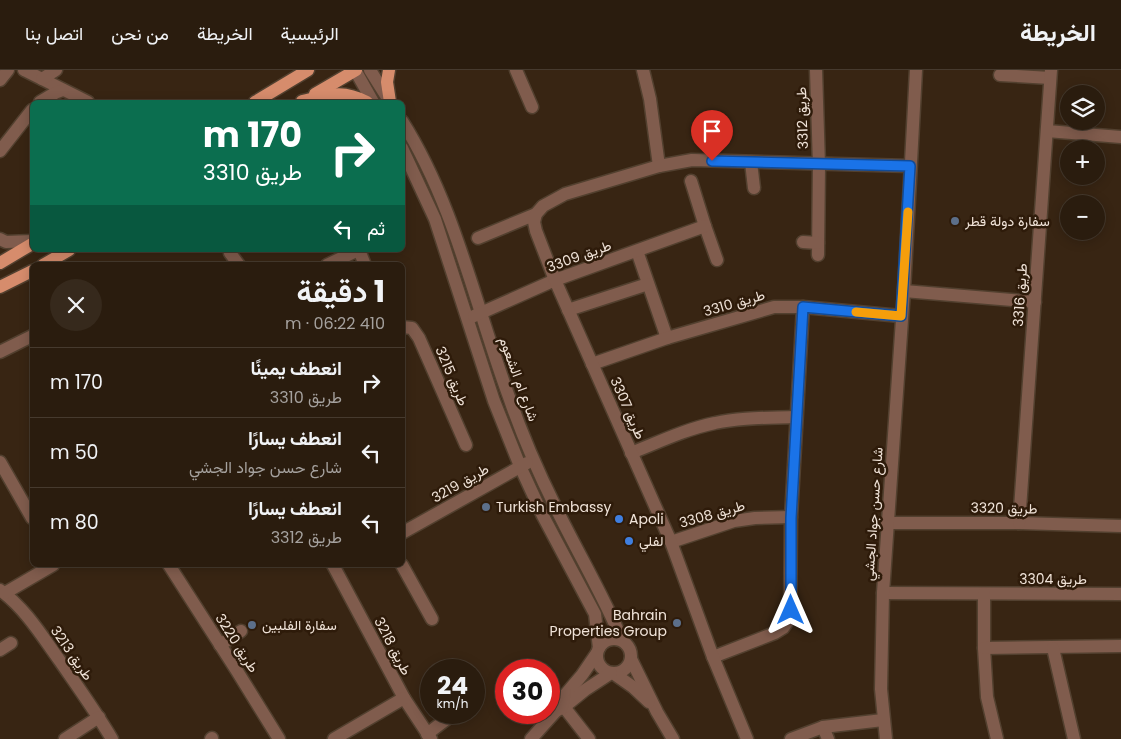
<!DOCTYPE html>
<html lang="ar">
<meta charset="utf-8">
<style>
:root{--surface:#2a1c0e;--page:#36291c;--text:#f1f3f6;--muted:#a5a19e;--line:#463a2e}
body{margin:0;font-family:Poppins,Vazirmatn,sans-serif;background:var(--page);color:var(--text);direction:rtl;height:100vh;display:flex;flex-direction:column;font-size:19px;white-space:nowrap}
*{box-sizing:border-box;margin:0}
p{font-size:16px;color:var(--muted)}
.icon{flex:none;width:28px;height:28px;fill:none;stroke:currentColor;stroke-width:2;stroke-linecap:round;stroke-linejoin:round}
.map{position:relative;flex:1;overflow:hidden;direction:ltr}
.side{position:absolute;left:30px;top:192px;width:375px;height:305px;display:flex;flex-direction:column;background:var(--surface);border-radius:8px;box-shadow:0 2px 12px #0003,0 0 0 1px var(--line);direction:rtl}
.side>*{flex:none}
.top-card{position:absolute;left:30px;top:30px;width:375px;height:152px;border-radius:8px;box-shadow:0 2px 12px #0003,0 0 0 1px var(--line);direction:rtl;background:#0b6e4f;color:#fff;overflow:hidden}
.fabs{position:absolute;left:1060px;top:15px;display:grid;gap:10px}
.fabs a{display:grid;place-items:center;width:45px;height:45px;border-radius:50%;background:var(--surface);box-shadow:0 2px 12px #0003,0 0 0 1px var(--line);font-size:25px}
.speed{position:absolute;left:420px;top:589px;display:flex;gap:10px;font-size:25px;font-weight:700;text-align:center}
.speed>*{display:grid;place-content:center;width:65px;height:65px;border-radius:50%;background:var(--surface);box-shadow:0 2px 12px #0003,0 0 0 1px var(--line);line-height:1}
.speed small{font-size:12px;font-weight:400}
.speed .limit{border:8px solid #d22;background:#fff;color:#111}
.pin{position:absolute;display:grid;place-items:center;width:42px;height:42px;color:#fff;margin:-51px -21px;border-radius:50% 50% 50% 0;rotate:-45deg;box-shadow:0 0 5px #0007}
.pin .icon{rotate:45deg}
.me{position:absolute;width:55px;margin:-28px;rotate:0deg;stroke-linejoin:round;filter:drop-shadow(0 0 4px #0008)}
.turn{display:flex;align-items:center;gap:18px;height:105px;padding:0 20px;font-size:22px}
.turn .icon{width:65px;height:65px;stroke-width:2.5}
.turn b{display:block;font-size:35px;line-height:42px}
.then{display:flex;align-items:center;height:48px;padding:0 20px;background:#0003;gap:10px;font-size:19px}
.round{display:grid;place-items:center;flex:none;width:52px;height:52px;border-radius:26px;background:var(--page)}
.overview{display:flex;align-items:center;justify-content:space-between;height:85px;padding:0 20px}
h1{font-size:30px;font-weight:700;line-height:38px}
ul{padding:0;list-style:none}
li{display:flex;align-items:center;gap:15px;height:70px;padding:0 20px;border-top:1px solid var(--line)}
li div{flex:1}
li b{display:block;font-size:19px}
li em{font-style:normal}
header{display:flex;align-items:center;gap:30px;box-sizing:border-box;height:70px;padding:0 25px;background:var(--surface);border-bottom:1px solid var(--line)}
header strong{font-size:24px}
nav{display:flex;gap:28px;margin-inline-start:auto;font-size:18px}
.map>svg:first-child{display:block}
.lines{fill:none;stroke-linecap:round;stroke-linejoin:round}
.minor-casing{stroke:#52402f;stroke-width:15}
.major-casing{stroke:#52402f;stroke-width:15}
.minor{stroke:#805c4d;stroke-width:12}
.major{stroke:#d68c6c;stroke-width:12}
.route-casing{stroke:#114b97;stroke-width:12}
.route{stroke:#1a73e8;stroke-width:9}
.slow{stroke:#f59e0b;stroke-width:9}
.service-dot{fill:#5c6f8a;stroke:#2e1b0a;stroke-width:2}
.shop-dot{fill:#3f7fe0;stroke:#2e1b0a;stroke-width:2}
.labels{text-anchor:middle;stroke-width:5;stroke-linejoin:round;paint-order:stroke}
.street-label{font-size:14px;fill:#f0e3d8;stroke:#2e1b0a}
.poi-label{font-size:14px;fill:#f0e3d8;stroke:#2e1b0a;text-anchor:start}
</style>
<header>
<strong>الخريطة</strong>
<nav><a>الرئيسية</a><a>الخريطة</a><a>من نحن</a><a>اتصل بنا</a></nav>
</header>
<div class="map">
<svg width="1121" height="669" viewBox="0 0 1121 669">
<rect width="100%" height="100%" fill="#382513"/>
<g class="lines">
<defs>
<g id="minor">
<path d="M24 0 88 32"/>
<path d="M355 0 373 32"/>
<path d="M370 0 390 32"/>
<path d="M516 0 532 37"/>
<path d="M643 0 650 29 659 96"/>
<path d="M816 0 819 95 818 185"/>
<path d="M1000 5 1050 8"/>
<path d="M42 9 56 0"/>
<path d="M0 10 8 0"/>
<path d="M40 32 55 23 63 20"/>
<path d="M402 51C455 135 475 235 509 327 522 365 538 402 556 438 578 483 603 525 622 570"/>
<path d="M1047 61 1121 67"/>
<path d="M402 78 435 149 494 331 520 396 543 446 595 544 599 578"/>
<path d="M0 81 32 40"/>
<path d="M751 92 754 118"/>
<path d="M691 111 705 156 717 190"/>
<path d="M478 168 536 144"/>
<path d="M0 169 6 172 32 171"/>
<path d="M803 172 818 173"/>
<path d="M359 180 365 195"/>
<path d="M637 181 667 268"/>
<path d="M230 183 239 195"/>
<path d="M327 195 358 180"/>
<path d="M904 221 1035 232"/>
<path d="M568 240 648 214"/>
<path d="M474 246 555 210 705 156"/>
<path d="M402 257 412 258 419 268 466 375"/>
<path d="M0 282 32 266"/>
<path d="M592 294 667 268 774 237H803L901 246"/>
<path d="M631 383C659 372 686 359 715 353 741 347 769 348 796 347"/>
<path d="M0 392 32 448"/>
<path d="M887 453H1019L1121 456"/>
<path d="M1019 453 1051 0"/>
<path d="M402 463 527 393"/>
<path d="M671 472 734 451 755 448 791 447"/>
<path d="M169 495 237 601 279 669"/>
<path d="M333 495 404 628 431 669"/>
<path d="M402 495 432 549"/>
<path d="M0 520C25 538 42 566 60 591 78 617 96 642 112 669"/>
<path d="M5 523 53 495"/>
<path d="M883 523 1121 524"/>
<path d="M984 524V578L987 627 997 669"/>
<circle cx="614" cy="586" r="17"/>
<path d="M220 575 241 561"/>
<path d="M984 578 1121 576"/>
<path d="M1053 578 1074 669"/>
<path d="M0 580 11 573"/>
<path d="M713 587 775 563 783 558 790 548 791 447 803 237"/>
<path d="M631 589 657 642 673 669"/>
<path d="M613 603 633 617 649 632"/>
<path d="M564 637 589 669"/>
<path d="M556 641 559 632 582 605 597 583"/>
<path d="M823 657 828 669"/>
<path d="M427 664 456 642"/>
<path d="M65 669 99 647"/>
<path d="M211 669 212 668"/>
<path d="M334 669 404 628"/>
<path d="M531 669 556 641 564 637 585 620 611 603"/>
<path d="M747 669 713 587 671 472 555 210 536 161 534 152 536 144 543 136 565 124 659 96 692 90 910 96"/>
<path d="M791 669 823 657 883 650"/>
<path d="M886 669 881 619 883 523 904 221 916 0"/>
</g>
<g id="major">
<path d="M389 0 387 12 390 32"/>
<path d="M315 24 356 0"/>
<path d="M302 31C329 25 341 19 367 32"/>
<path d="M255 32 308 0"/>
<path d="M0 193 32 174"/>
<path d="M43 195 69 180"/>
<path d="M0 217 32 201"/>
</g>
</defs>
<use href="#minor" class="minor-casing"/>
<use href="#major" class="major-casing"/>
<use href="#minor" class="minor"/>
<use href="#major" class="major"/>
</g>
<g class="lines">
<defs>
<path id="route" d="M712 91 910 96 901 246 803 237 791 448V540"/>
</defs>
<use href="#route" class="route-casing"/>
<use href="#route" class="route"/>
<path class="slow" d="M856 242 901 246 908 142"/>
</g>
<g class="service-dot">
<circle cx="955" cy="151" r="5"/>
<circle cx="486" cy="437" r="5"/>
<circle cx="677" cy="553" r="5"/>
<circle cx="252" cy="555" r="5"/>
</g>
<g class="shop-dot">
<circle cx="619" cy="449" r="5"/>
<circle cx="629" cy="471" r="5"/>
</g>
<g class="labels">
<g class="street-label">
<text transform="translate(802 48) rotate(-92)" y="5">طريق 3312</text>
<text transform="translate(579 186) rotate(-20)" y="5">طريق 3309</text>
<text transform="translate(1020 225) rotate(-86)" y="5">طريق 3316</text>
<text transform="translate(734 233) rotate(-16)" y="5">طريق 3310</text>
<text transform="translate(452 306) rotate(67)" y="5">طريق 3215</text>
<text transform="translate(519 309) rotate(70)" y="5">شارع ام الشعوم</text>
<text transform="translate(628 338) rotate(66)" y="5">طريق 3307</text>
<text transform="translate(460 413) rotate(-30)" y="5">طريق 3219</text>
<text transform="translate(1004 438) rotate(1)" y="5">طريق 3320</text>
<text transform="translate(712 444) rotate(-16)" y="5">طريق 3308</text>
<text transform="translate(873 444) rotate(-86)" y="5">شارع حسن جواد الجشي</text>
<text x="1053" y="514">طريق 3304</text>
<text transform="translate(237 573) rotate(57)" y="5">طريق 3220</text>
<text transform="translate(393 576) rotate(62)" y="5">طريق 3218</text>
<text transform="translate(72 583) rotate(55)" y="5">طريق 3213</text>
</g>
<g class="poi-label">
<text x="965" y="156">سفارة دولة قطر</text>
<text x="496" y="442">Turkish Embassy</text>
<text x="629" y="454">Apoli</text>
<text x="639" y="476">لفلي</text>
<text x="667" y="550" text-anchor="end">Bahrain<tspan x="667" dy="16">Properties Group</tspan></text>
<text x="262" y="560">سفارة الفلبين</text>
</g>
</g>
</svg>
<div class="fabs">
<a><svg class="icon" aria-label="layers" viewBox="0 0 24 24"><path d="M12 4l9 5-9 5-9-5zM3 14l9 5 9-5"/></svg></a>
<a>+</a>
<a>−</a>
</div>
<div class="speed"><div>24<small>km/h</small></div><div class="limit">30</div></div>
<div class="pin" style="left:712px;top:91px;background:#d93025"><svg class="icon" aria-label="arrive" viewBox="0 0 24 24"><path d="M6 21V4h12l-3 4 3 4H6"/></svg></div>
<svg class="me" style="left:791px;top:540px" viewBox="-20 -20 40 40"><path d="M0-17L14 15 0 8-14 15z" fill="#1a73e8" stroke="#fff" stroke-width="4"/></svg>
<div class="top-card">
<div class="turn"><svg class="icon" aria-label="right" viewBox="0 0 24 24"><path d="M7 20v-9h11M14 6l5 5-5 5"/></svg><div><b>170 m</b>طريق 3310</div></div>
<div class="then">ثم<svg class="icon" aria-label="left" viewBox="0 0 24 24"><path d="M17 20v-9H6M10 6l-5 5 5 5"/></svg></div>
</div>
<section class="side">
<div class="overview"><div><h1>1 دقيقة</h1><p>410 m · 06:22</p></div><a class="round"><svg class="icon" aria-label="close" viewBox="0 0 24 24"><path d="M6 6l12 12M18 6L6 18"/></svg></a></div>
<ul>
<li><svg class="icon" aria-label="right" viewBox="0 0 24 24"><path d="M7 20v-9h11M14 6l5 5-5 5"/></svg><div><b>انعطف يمينًا</b><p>طريق 3310</p></div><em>170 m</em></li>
<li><svg class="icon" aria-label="left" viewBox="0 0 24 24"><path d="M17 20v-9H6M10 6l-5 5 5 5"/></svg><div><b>انعطف يسارًا</b><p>شارع حسن جواد الجشي</p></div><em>50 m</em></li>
<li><svg class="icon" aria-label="left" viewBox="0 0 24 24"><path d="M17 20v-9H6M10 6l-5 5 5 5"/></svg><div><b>انعطف يسارًا</b><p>طريق 3312</p></div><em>80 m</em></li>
</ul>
</section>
</div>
